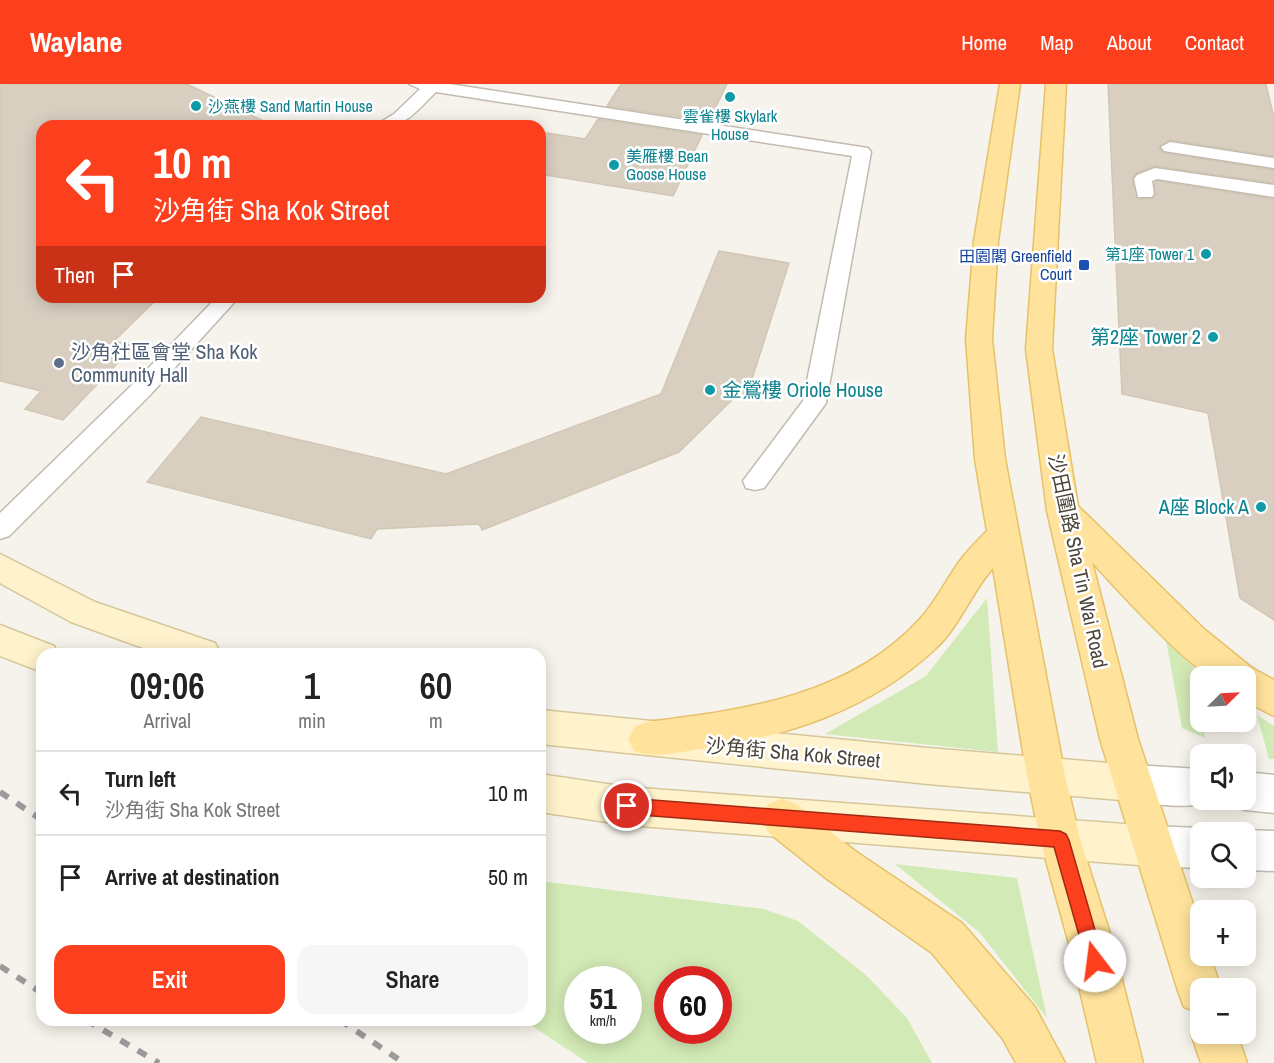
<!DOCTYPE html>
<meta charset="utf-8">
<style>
:root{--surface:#fff;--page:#f6f6f6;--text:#222;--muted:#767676;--line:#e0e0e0;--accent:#fc3f1d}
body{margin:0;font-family:"Archivo Narrow","Noto Sans TC",sans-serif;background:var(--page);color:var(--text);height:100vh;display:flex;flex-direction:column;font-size:22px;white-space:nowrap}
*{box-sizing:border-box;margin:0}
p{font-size:20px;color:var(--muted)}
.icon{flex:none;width:33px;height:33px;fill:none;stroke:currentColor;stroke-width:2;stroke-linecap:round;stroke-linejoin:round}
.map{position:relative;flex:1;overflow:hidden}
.drawer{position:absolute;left:36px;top:564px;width:510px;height:378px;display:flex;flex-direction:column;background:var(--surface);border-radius:18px;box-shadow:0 3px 15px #0003}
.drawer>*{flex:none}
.guide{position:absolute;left:36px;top:36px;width:510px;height:183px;border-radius:18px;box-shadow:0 3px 15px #0003;background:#fc3f1d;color:#fff;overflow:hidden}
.needle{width:39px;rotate:66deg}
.buttons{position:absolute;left:1190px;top:582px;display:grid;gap:12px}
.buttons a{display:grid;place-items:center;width:66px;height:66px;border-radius:12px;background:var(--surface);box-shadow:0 3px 15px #0003;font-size:30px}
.speed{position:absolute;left:564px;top:882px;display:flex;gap:12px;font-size:30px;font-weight:700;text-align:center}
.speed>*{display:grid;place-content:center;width:78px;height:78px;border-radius:50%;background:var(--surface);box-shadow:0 3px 15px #0003;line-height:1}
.speed small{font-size:15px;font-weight:400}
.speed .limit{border:9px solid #d22;background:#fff;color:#111}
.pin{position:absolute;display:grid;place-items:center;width:51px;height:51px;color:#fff;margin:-26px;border:3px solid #fff;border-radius:50%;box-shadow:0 2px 6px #0007}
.me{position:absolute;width:66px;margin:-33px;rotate:345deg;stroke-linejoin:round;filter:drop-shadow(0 0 4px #0008)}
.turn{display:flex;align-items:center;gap:21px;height:126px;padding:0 18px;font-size:27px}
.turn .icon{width:78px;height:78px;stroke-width:2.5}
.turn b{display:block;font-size:42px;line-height:51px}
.then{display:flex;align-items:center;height:57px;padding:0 18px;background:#0003;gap:12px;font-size:22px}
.eta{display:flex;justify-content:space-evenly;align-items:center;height:102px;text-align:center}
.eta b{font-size:36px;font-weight:600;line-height:42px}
.button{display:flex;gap:12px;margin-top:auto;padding:12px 18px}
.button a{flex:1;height:69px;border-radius:18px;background:var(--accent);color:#fff;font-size:24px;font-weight:600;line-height:69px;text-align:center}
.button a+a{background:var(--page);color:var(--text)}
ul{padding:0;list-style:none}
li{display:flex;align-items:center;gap:18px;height:84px;padding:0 18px;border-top:2px solid var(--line)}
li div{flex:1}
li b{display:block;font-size:22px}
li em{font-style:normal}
header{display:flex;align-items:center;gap:36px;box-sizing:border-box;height:84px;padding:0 30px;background:var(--accent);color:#fff}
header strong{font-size:28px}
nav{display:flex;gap:33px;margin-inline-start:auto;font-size:21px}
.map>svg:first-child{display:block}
.green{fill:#d2eab5;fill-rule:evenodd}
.building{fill:#d8cfc1;stroke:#d3c7b4;stroke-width:1.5}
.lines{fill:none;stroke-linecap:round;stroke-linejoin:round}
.service-casing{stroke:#c2bbae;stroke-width:3}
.tertiary-casing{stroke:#c2bbae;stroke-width:3}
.secondary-casing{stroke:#d6c79b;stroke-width:3}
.primary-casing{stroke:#e6c16a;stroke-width:3}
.service{fill:#fff;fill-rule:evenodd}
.tertiary{fill:#fff;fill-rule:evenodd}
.secondary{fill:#fff3cd;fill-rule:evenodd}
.primary{fill:#ffe39c;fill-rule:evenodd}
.rail{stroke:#9a9a9a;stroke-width:6;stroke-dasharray:10 10;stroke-linecap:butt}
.route{fill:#fc3f1d;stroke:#a42913;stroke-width:1.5}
.culture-dot{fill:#0f9aa8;stroke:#fff;stroke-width:2}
.transit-dot{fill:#1a4fb4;stroke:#fff;stroke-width:2}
.service-dot{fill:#5c6f8a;stroke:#fff;stroke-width:2}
.labels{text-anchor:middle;stroke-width:5;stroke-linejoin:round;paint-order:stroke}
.far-culture-label{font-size:16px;fill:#0d838f;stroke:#fff;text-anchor:start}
.far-transit-label{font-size:16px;fill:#164399;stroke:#fff;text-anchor:end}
.culture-label{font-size:20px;fill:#0d838f;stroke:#fff;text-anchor:end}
.service-label{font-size:20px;fill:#4e5e75;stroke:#fff;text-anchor:start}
.street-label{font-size:20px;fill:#4b4439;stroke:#fff}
</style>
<header>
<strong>Waylane</strong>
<nav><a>Home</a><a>Map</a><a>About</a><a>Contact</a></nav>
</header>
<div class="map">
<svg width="1274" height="979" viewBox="0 0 1274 979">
<rect width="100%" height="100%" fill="#f6f3ec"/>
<g class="green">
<path d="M987 514 998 668 825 650 926 592Z"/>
<path d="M1166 556 1202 592H1200V638H1203L1205 654 1182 644Z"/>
<path d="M1257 631 1274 642V675H1269Z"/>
<path d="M895 780 1017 794 1047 934 980 849Z"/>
<path d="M540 797 764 825 798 837 866 891 907 934 932 979H588L523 936H540ZM578 896H628V946H578ZM668 896H718V946H668Z"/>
</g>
<g class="building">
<path d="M0 0H187L274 42H42V213H159L114 257 134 262 63 336 25 325 41 307 0 297Z"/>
<path d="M621 0H727L709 37 607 22Z"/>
<path d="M1108 0H1266L1274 34V72L1170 56 1159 63 1164 69 1274 86V99L1155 82 1136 89 1132 95 1138 115 1154 114 1155 98 1157 97 1274 115V536L1240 514 1208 329 1122 310Z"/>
<path d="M598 35 702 51 673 112 540 90V48L585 55Z"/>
<path d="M719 167 789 179 746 314 736 312 679 368 482 446 479 440 377 445 371 455 147 398 201 333 446 390 661 310Z"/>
</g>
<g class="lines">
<defs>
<g id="service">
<path d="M409 0H449L868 64 871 68 826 319 764 404 755 406 746 404 743 397 803 317 852 72 436 8C412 31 409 42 374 42L394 30 420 5Z"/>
<path d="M1170 58 1274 74V84L1164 67 1161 63Z"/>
<path d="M1155 84 1274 101V113L1157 95 1152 97 1154 109 1152 113H1138L1134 95 1137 91Z"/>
<path d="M217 213H239L150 311 9 452 0 455V429L134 299Z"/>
</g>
<g id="tertiary">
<path d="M1133 681 1200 685V716L1214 717C1190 726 1143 721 1119 712L1114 699 1119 686Z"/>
<path d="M1245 688 1274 691V729L1245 726 1231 720 1229 716H1245Z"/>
<path d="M1151 742 1200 744 1211 748H1200V784L1151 782 1137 776 1131 762 1137 748Z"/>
<path d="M1245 746 1274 747V787L1245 786V748H1238Z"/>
</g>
<g id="secondary">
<path d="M0 470 95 518 215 559 221 570H160L71 538 0 499Z"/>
<path d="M0 541 54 562 58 570H42V588L0 572Z"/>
<path d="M540 626 928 664 1133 681 1147 686 1152 699 1147 712 1133 717 928 700 540 660Z"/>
<path d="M540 690 627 703 1151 742 1165 748 1171 762 1165 776 1151 782 627 741 540 728Z"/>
</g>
<g id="primary">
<path d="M1000 0H1020L998 157 992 255 1005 375 1065 692 1080 755 1112 856 1143 979H1097L1068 856 1040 755 1027 692 993 484C971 509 960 542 935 565 870 626 788 652 701 665 679 668 655 675 634 667L628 655 634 643 647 638C745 626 850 612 920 535 937 516 947 494 962 474 969 465 978 456 987 447L975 375 966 255 974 157Z"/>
<path d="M1046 0H1066L1052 265 1078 422 1204 545 1252 584 1274 596V632L1245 617V592C1235 592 1222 595 1212 592 1192 588 1110 498 1092 478L1138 655 1200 841V872H1210L1221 904H1200V929L1184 923 1178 907 1100 655 1047 427 1026 265Z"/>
<path d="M782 715 796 720 855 767 962 839 1035 923 1065 979H1016L1003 955 932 869 827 795 768 748 762 734 768 720Z"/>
<path d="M1200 933V950H1237L1247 979H1201L1191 950Z"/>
</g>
</defs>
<use href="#service" class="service-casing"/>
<use href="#tertiary" class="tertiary-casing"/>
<use href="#secondary" class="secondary-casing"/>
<use href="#primary" class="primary-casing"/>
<use href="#service" class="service"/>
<use href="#tertiary" class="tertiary"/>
<use href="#secondary" class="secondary"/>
<use href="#primary" class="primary"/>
<g class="rail">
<path d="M0 708 42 736"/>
<path d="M0 882 42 909"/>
<path d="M86 936 159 979"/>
<path d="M340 936 404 979"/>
</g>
</g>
<path class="route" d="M627 714 1060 747 1066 750 1069 756 1104 877 1101 883 1095 886 1088 883 1054 763 627 730 621 727 619 722 621 716Z"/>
<g class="culture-dot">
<circle cx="730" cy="13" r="6"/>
<circle cx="196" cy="22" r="6"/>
<circle cx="614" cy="81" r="6"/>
<circle cx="1206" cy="170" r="6"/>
<circle cx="1213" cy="253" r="6"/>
<circle cx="710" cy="306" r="6"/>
<circle cx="1261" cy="423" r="6"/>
</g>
<rect class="transit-dot" x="1078" y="175" width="12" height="12" rx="3"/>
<circle class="service-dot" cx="59" cy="279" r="6"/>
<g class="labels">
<g class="far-culture-label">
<text x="208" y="28">沙燕樓 Sand Martin House</text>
<text x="730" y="38" text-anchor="middle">雲雀樓 Skylark<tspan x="730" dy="18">House</tspan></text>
<text x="626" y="78">美雁樓 Bean<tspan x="626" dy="18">Goose House</tspan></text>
<text x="1194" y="176" text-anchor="end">第1座 Tower 1</text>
</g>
<g class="far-transit-label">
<text x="1072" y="178">田園閣 Greenfield<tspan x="1072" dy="18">Court</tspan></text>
</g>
<g class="culture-label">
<text x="1201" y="260">第2座 Tower 2</text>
<text x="722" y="313" text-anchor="start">金鶯樓 Oriole House</text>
<text x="1249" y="430">A座 Block A</text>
</g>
<g class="service-label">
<text x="71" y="275">沙角社區會堂 Sha Kok<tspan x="71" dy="23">Community Hall</tspan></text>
</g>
<g class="street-label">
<text transform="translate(1078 477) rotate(78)" y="7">沙田圍路 Sha Tin Wai Road</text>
<text transform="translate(793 669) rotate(5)" y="7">沙角街 Sha Kok Street</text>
</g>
</g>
</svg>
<div class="buttons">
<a><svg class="needle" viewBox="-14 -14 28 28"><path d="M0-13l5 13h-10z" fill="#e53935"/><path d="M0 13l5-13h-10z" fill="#767676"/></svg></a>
<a><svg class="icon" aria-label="sound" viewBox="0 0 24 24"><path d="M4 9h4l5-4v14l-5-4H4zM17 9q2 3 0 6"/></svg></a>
<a><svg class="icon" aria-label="search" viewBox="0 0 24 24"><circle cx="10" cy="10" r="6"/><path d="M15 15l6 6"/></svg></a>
<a>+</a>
<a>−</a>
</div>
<div class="speed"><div>51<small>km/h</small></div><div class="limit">60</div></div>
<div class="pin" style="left:627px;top:722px;background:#d93025"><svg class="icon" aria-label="arrive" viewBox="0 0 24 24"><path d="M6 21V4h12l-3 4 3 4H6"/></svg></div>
<svg class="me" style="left:1095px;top:877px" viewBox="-20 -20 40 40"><circle r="19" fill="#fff"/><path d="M0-13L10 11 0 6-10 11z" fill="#fc3f1d"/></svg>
<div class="guide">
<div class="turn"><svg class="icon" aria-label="left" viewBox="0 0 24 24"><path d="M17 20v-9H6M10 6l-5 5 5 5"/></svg><div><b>10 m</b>沙角街 Sha Kok Street</div></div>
<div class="then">Then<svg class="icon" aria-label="arrive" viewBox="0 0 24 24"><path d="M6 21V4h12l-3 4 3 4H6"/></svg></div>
</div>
<section class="drawer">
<div class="eta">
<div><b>09:06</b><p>Arrival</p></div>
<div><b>1</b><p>min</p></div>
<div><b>60</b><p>m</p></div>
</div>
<ul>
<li><svg class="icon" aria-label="left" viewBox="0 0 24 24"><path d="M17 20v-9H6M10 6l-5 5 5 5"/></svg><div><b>Turn left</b><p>沙角街 Sha Kok Street</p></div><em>10 m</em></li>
<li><svg class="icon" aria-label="arrive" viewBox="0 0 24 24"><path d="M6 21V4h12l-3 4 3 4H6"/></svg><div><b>Arrive at destination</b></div><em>50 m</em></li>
</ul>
<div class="button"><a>Exit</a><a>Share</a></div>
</section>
</div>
